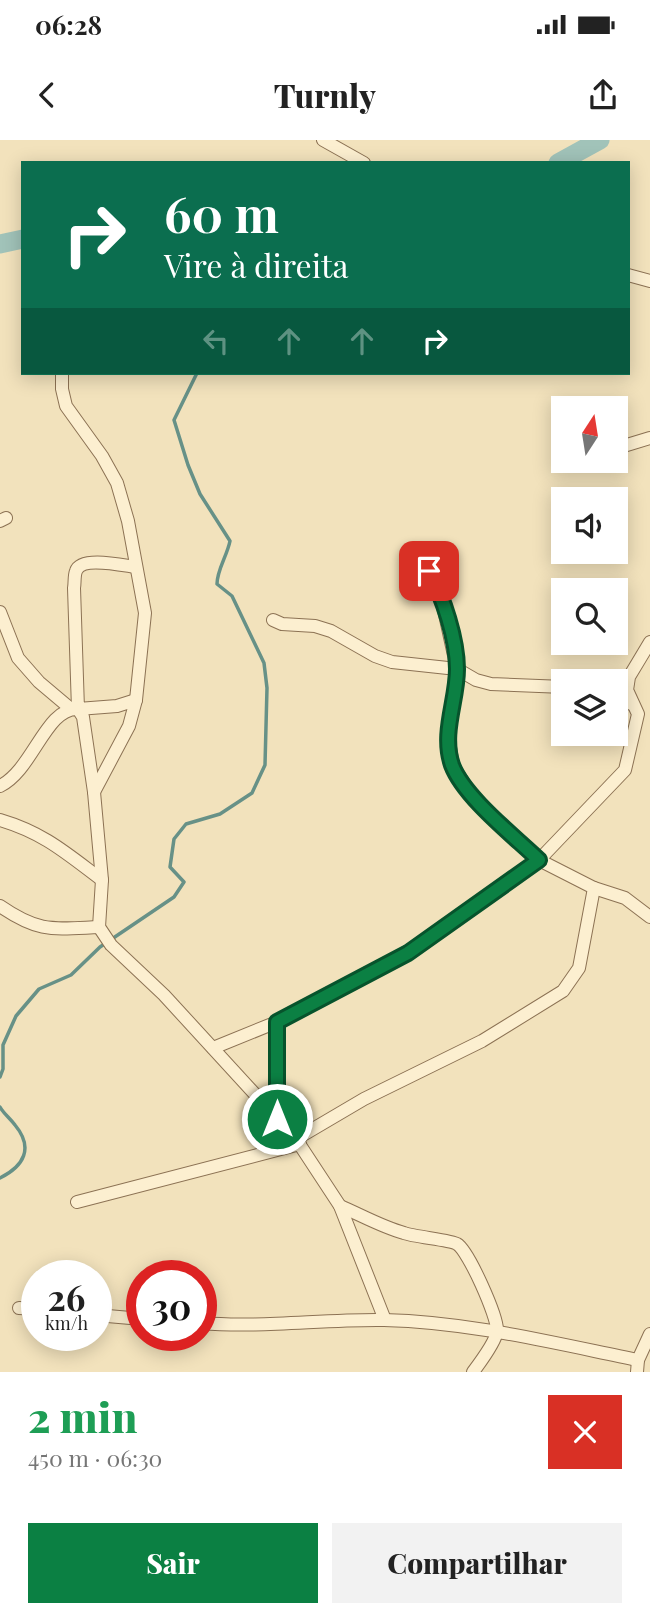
<!DOCTYPE html>
<html lang="pt">
<meta charset="utf-8">
<style>
:root{--surface:#fff;--page:#f2f2f2;--text:#222;--muted:#767676;--accent:#0b8043}
body{margin:0;font-family:"Playfair Display",serif;background:var(--page);color:var(--text);height:100vh;display:flex;flex-direction:column;font-size:26px;white-space:nowrap}
*{box-sizing:border-box;margin:0}
p{font-size:23px;color:var(--muted)}
.icon{flex:none;width:38px;height:38px;fill:none;stroke:currentColor;stroke-width:2;stroke-linecap:round;stroke-linejoin:round}
.map{position:relative;height:1232px;overflow:hidden}
.sheet{display:flex;flex-direction:column;background:var(--surface);flex:1}
.sheet>*{flex:none}
.hud{position:absolute;left:21px;top:21px;width:609px;height:214px;border-radius:0px;box-shadow:0 4px 18px #0003;background:#0b6e4f;color:#fff;overflow:hidden}
.needle{width:46px;rotate:12deg}
.controls{position:absolute;left:551px;top:256px;display:grid;gap:14px}
.controls a{display:grid;place-items:center;width:77px;height:77px;border-radius:0px;background:var(--surface);box-shadow:0 4px 18px #0003;font-size:35px}
.speed{position:absolute;left:21px;top:1120px;display:flex;gap:14px;font-size:35px;font-weight:700;text-align:center}
.speed>*{display:grid;place-content:center;width:91px;height:91px;border-radius:50%;background:var(--surface);box-shadow:0 4px 18px #0003;line-height:1}
.speed small{font-size:18px;font-weight:400}
.speed .limit{border:10px solid #d22;background:#fff;color:#111}
.pin{position:absolute;display:grid;place-items:center;width:60px;height:60px;color:#fff;margin:-30px;border-radius:14px;box-shadow:0 4px 10px #0006}
.me{position:absolute;width:77px;margin:-38px;rotate:0deg;stroke-linejoin:round;filter:drop-shadow(0 0 5px #0008)}
.turn{display:flex;align-items:center;gap:24px;height:147px;padding:0 28px;font-size:32px}
.turn .icon{width:91px;height:91px;stroke-width:2.5}
.turn b{display:block;font-size:49px;line-height:60px}
.lanes{display:flex;align-items:center;height:66px;padding:0 28px;background:#0003;justify-content:center;gap:35px;direction:ltr}
.lanes .off{opacity:.35}
.round{display:grid;place-items:center;flex:none;width:74px;height:74px;border-radius:0px;background:var(--page)}
.summary{display:flex;align-items:center;justify-content:space-between;height:119px;padding:0 28px}
h1{font-size:42px;font-weight:800;line-height:52px;color:#1e9e55}
.button{display:flex;gap:14px;margin-top:auto;padding:14px 28px}
.button a{flex:1;height:80px;border-radius:0px;background:var(--accent);color:#fff;font-size:28px;font-weight:800;line-height:80px;text-align:center}
.button a+a{background:var(--page);color:var(--text)}
.status{display:flex;justify-content:space-between;align-items:center;height:49px;padding:0 35px;background:var(--surface);direction:ltr}
.status svg{height:19px;fill:currentColor}
header{display:flex;justify-content:space-between;align-items:center;height:91px;padding:0 28px;background:var(--surface);font-size:32px;font-weight:800}
.map>svg:first-child{display:block}
.lines{fill:none;stroke-linecap:round;stroke-linejoin:round}
.stream{stroke:#679187;stroke-width:3.5}
.river{stroke:#a1c3b9;stroke-width:19}
.street-casing{stroke:#8c7254;stroke-width:14}
.street{stroke:#fcefd0;stroke-width:12}
.route-casing{stroke:#07532c;stroke-width:18}
.route{stroke:#0b8043;stroke-width:12}
</style>
<div class="status"><b>06:28</b><svg viewBox="0 0 49 12"><path d="M0 12V9h3v3zM5 12V6h3v6zM10 12V3h3v9zM15 12V0h3v12zM26 1h20v11H26zM47 4h2v5h-2z"/></svg></div>
<header><svg class="icon" aria-label="back" viewBox="0 0 24 24"><path d="M15 5l-7 7 7 7"/></svg>Turnly<svg class="icon" aria-label="share" viewBox="0 0 24 24"><path d="M12 15V3M7 8l5-5 5 5M5 13v7h14v-7"/></svg></header>
<div class="map">
<svg width="650" height="1232" viewBox="0 0 650 1232">
<rect width="100%" height="100%" fill="#f2e2bc"/>
<g class="lines">
<g class="stream">
<path d="M0 937 3 929V905L16 876 39 849 71 835 100 807 174 757 184 742 170 727 174 699 186 684 220 674 252 653 265 625 267 548 264 523 232 456 217 444C217 430 227 416 230 401L200 354 188 325 174 280 197 233"/>
<path d="M0 967C4 974 10 978 15 985 34 1008 24 1026 0 1038"/>
</g>
<g class="river">
<path d="M558 23 600 0"/>
<path d="M0 104 23 99"/>
</g>
<defs>
<g id="street">
<path d="M323 0 364 23"/>
<path d="M628 135 650 141"/>
<path d="M62 233V249L66 266 102 316 117 343 128 381 145 473 136 560 129 586 94 652"/>
<path d="M617 308 650 298"/>
<path d="M0 381 6 378"/>
<path d="M135 427C121 425 81 416 76 431 74 436 75 443 74 448L78 569 117 566 136 560"/>
<path d="M0 472 18 518 39 542 71 569"/>
<path d="M273 480 282 484 315 486 331 491 375 516 392 522 457 529 476 540 491 544 564 547"/>
<path d="M616 559 632 564"/>
<path d="M0 646C33 630 46 567 78 569L83 577 94 652 102 740 99 787 111 805 164 855 296 999 340 1066 385 1180"/>
<path d="M0 680C44 693 66 713 102 740"/>
<path d="M594 748 625 758 650 777"/>
<path d="M0 766C39 793 53 789 99 787"/>
<path d="M213 908 277 882 408 813 539 720 625 630 638 574 627 550 629 537 650 502"/>
<path d="M277 979V882"/>
<path d="M296 999 364 959 482 901 563 851 579 828 594 748 539 720 473 657 453 626 448 595 457 529 440 452 418 410"/>
<path d="M77 1062 300 1004"/>
<path d="M340 1066C361 1075 382 1087 404 1093 415 1097 451 1100 457 1104 468 1110 498 1177 497 1191 496 1201 479 1224 473 1232"/>
<path d="M19 1168 37 1169"/>
<path d="M96 1175 142 1179"/>
<path d="M201 1183C262 1188 323 1179 384 1180 470 1182 554 1203 638 1220"/>
<path d="M637 1232 638 1220 650 1194"/>
</g>
</defs>
<use href="#street" class="street-casing"/>
<use href="#street" class="street"/>
</g>
<g class="lines">
<defs>
<path id="route" d="M277 979V882L408 813 539 720C514 696 464 657 452 625 441 593 457 561 457 529 457 499 443 457 429 431"/>
</defs>
<use href="#route" class="route-casing"/>
<use href="#route" class="route"/>
</g>
</svg>
<div class="controls">
<a><svg class="needle" viewBox="-14 -14 28 28"><path d="M0-13l5 13h-10z" fill="#e53935"/><path d="M0 13l5-13h-10z" fill="#767676"/></svg></a>
<a><svg class="icon" aria-label="sound" viewBox="0 0 24 24"><path d="M4 9h4l5-4v14l-5-4H4zM17 9q2 3 0 6"/></svg></a>
<a><svg class="icon" aria-label="search" viewBox="0 0 24 24"><circle cx="10" cy="10" r="6"/><path d="M15 15l6 6"/></svg></a>
<a><svg class="icon" aria-label="layers" viewBox="0 0 24 24"><path d="M12 4l9 5-9 5-9-5zM3 14l9 5 9-5"/></svg></a>
</div>
<div class="speed"><div>26<small>km/h</small></div><div class="limit">30</div></div>
<div class="pin" style="left:429px;top:431px;background:#d93025"><svg class="icon" aria-label="arrive" viewBox="0 0 24 24"><path d="M6 21V4h12l-3 4 3 4H6"/></svg></div>
<svg class="me" style="left:277px;top:979px" viewBox="-20 -20 40 40"><circle r="17" fill="#0b8043" stroke="#fff" stroke-width="3"/><path d="M0-11L8 9 0 5-8 9z" fill="#fff"/></svg>
<div class="hud">
<div class="turn"><svg class="icon" aria-label="right" viewBox="0 0 24 24"><path d="M7 20v-9h11M14 6l5 5-5 5"/></svg><div><b>60 m</b>Vire à direita</div></div>
<div class="lanes"><svg class="icon off" aria-label="left" viewBox="0 0 24 24"><path d="M17 20v-9H6M10 6l-5 5 5 5"/></svg><svg class="icon off" aria-label="ahead" viewBox="0 0 24 24"><path d="M12 20V5M6 11l6-6 6 6"/></svg><svg class="icon off" aria-label="ahead" viewBox="0 0 24 24"><path d="M12 20V5M6 11l6-6 6 6"/></svg><svg class="icon" aria-label="right" viewBox="0 0 24 24"><path d="M7 20v-9h11M14 6l5 5-5 5"/></svg></div>
</div>
</div>
<section class="sheet">
<div class="summary"><div><h1>2 min</h1><p>450 m · 06:30</p></div><a class="round" style="background:#d93025;color:#fff"><svg class="icon" aria-label="close" viewBox="0 0 24 24"><path d="M6 6l12 12M18 6L6 18"/></svg></a></div>
<div class="button"><a>Sair</a><a>Compartilhar</a></div>
</section>
